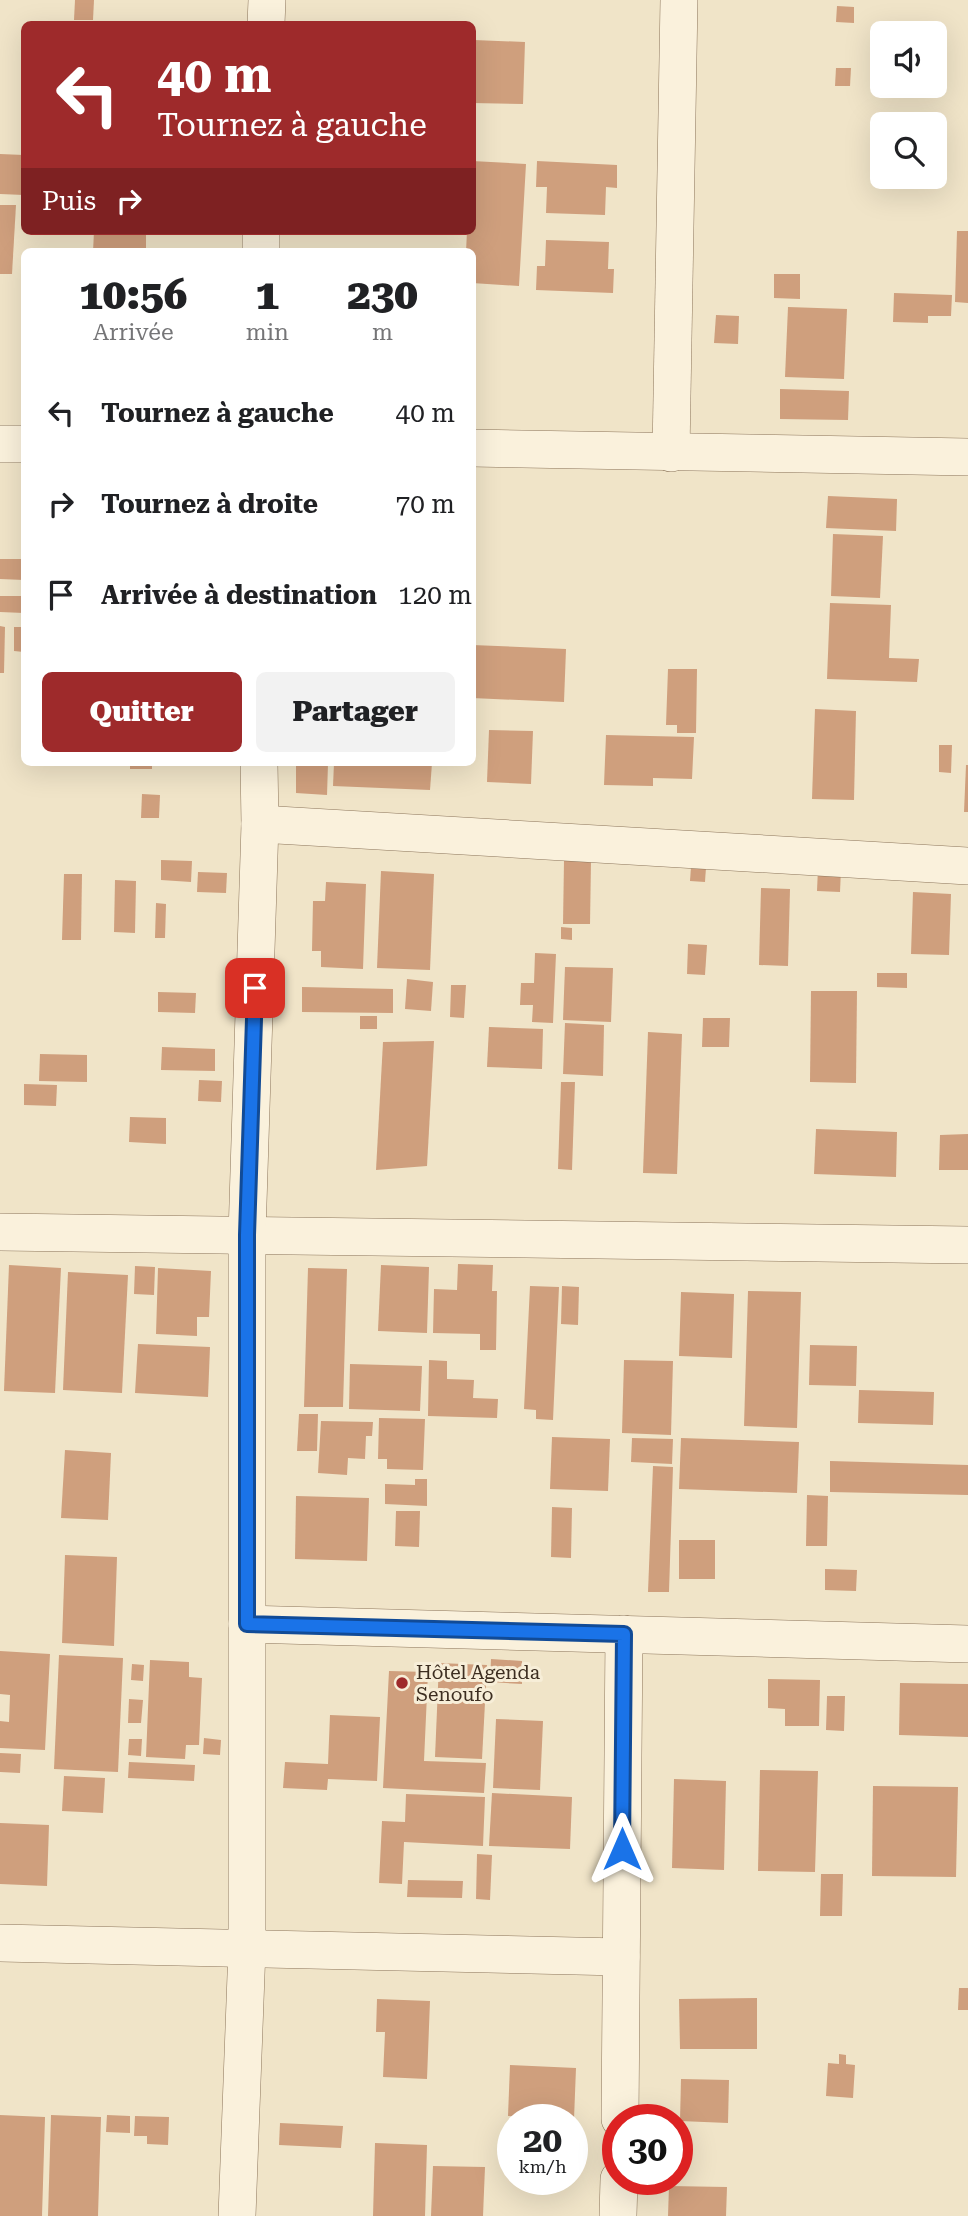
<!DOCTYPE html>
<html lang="fr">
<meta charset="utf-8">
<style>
:root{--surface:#fff;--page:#f2f2f2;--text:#202124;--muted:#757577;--accent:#9e2a2b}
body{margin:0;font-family:"Roboto Serif",serif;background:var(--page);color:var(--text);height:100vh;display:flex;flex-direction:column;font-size:26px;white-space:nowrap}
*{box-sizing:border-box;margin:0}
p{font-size:23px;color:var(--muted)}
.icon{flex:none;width:38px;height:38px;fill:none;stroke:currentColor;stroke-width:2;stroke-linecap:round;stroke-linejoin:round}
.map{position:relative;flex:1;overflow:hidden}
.sheet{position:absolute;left:21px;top:248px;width:455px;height:518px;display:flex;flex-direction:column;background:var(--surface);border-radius:10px;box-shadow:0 7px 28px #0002}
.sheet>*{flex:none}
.top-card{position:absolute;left:21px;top:21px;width:455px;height:214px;border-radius:10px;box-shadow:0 7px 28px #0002;background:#9e2a2b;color:#fff;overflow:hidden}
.buttons{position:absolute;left:870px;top:21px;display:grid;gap:14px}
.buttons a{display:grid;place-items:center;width:77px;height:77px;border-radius:10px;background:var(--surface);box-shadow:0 7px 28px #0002;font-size:35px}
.speed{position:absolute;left:497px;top:2104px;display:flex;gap:14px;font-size:35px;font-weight:700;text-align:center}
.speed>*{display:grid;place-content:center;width:91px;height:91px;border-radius:50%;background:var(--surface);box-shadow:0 7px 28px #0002;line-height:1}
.speed small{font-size:18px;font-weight:400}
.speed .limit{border:10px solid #d22;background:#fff;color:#111}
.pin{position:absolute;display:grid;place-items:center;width:60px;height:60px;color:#fff;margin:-30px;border-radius:14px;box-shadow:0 4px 10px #0006}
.me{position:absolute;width:77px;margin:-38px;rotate:0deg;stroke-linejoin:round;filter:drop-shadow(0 0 5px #0008)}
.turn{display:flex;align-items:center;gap:24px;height:147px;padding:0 21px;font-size:32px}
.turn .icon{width:91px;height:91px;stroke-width:2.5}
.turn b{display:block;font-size:49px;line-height:60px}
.then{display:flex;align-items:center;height:66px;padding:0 21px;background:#0003;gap:14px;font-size:26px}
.eta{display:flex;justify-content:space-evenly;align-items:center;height:119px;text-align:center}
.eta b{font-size:42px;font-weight:800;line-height:49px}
.action{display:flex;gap:14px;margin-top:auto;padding:14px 21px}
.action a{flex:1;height:80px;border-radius:10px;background:var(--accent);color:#fff;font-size:28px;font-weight:800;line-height:80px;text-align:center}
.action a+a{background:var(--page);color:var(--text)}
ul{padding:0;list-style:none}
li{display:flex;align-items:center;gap:21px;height:91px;padding:0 21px}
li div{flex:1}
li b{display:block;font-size:26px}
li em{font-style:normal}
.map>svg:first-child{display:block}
.building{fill:#cf9f7d}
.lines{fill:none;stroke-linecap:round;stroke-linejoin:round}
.minor-casing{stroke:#8d765c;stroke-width:38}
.minor{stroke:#faf1dc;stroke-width:37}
.route-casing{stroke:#114b97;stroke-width:18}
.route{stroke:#1a73e8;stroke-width:12}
.poi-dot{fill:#9e2a2b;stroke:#f7eed8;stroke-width:2.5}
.labels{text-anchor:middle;stroke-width:6;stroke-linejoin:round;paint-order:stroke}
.poi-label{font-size:19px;fill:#3d2e20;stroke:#f7eed8;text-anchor:start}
</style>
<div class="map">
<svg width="968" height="2216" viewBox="0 0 968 2216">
<rect width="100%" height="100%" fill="#f0e4c8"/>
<g class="building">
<path d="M75 0H94L93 20H74Z"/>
<path d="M837 6 854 7V23L836 22Z"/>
<path d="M474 40 525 42 523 104 472 103Z"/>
<path d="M836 68H851L850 86H835Z"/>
<path d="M0 154 24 155V195L0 194Z"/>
<path d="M472 161 526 164 519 286 472 283V252H466L467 231H472Z"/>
<path d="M537 161 617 165V188L606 187 605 215 546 213 547 187H536Z"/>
<path d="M0 205H16L12 274H0Z"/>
<path d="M94 231H146V252H93Z"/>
<path d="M957 231H968V303L955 302Z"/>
<path d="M546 240 609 242 608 269H614L613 293 536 290 537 266H545Z"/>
<path d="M774 274H800V299L774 298Z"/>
<path d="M894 293 952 295 951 316H928V323L893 322Z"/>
<path d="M788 307 847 309 844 379 785 377Z"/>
<path d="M716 315 739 316 738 344 714 343Z"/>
<path d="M780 389 849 391 848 420 780 419Z"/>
<path d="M828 496 897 499 896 531 826 528Z"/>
<path d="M833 534 883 536 880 598 831 596Z"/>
<path d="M0 559H24V580L0 579Z"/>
<path d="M0 596H24V613L0 612Z"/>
<path d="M830 603 891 605 889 658 919 659 917 682 827 679Z"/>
<path d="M0 626 5 627 4 673H0Z"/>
<path d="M14 627H24V652L14 651Z"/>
<path d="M472 645 566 649 564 702 472 698Z"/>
<path d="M668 669H697L696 733H677V725H666Z"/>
<path d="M815 709 856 711 854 800 812 799Z"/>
<path d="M489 730 533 731 531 784 487 782Z"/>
<path d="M606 735 694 737 692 779 653 778V786L604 785Z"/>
<path d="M939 745H952L951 773 939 772Z"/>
<rect x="130" y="763" width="22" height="6"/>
<path d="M296 763H328L327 795 296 793Z"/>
<path d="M334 763H432L430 790 333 786Z"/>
<path d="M966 765H968V812H964Z"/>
<path d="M142 794 160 795 159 818H141Z"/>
<path d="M161 860 192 861 191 882 161 880Z"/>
<path d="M564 860 591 861 590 924H563Z"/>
<path d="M691 867H706L705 882 690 881Z"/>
<path d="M818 868 841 869 840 892 817 891Z"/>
<path d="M381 871 434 874 430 970 377 968Z"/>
<path d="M198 872 227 873 226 893 197 892Z"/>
<path d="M64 874H82L81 940H62Z"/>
<path d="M115 880 136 881 135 933 114 932Z"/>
<path d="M326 882 366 884 363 969 321 967V951H312L313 901H325Z"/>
<path d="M761 888 790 889 788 966 759 965Z"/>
<path d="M913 892 951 894 949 955 911 954Z"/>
<path d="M156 903 166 904 165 938H155Z"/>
<path d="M561 927 572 928V940L561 939Z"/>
<path d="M688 944 707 945 705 975 687 974Z"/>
<path d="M535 953 556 954 553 1023 532 1022 533 1005H520L521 983H534Z"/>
<path d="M565 967 613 968 611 1022 563 1020Z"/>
<path d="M877 973H907V988L877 987Z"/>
<path d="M407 979 433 982 431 1011 405 1009Z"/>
<path d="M451 985H466L464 1018 450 1017Z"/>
<path d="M302 987 393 989V1013L302 1012Z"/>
<path d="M811 991H857L856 1083 810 1082Z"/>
<path d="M158 992 196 993 195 1013 158 1012Z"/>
<rect x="360" y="1016" width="17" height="13"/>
<path d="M703 1018H730L729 1047H702Z"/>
<path d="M565 1023 604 1025 603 1076 563 1074Z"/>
<path d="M489 1027 543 1029 542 1069 487 1067Z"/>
<path d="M648 1032 682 1034 677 1174 643 1173Z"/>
<path d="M434 1041 427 1166 376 1170 383 1042Z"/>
<path d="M162 1047 215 1049V1071L161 1070Z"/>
<path d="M40 1054 87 1055V1082L39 1081Z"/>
<path d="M199 1080 222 1081 221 1102 198 1101Z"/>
<path d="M561 1082H575L572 1170 558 1169Z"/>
<path d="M24 1084 57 1085 56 1106 24 1105Z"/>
<path d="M130 1117 166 1118V1144L129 1142Z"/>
<path d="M816 1129 897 1132 896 1177 814 1174Z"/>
<path d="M968 1134V1170H939L940 1135Z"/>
<path d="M458 1264 493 1265 492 1291H497L496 1350H480V1334L433 1333 434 1289 457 1290Z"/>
<path d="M9 1265 61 1268 55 1393 4 1391Z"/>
<path d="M381 1265 429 1267 427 1333 378 1331Z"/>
<path d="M135 1266 155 1267 154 1295 134 1294Z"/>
<path d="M158 1268 211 1271 209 1317H197V1336L156 1334Z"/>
<path d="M308 1268 347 1269 343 1407H304Z"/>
<path d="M68 1272 128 1275 122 1393 63 1390Z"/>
<path d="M530 1286 559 1287 553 1420 536 1419V1410L524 1409Z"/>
<path d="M562 1286 579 1287 578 1325 561 1324Z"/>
<path d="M748 1291 801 1292 797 1428 744 1426Z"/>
<path d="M681 1292 734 1294 732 1358 679 1356Z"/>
<path d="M138 1344 210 1347 208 1397 135 1393Z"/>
<path d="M810 1345 857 1346 856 1386 809 1385Z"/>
<path d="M429 1360 447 1361V1379L474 1380 473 1398 498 1399 497 1418 428 1416Z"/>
<path d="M624 1360 673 1361 671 1435 622 1433Z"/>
<path d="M350 1364 422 1366 420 1411 349 1409Z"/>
<path d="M859 1390 934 1392 933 1425 858 1423Z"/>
<path d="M299 1414H318L317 1451H297Z"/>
<path d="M379 1418 425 1419 423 1470 387 1469V1459H378Z"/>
<path d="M321 1421 373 1422 372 1436H366L365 1459 348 1458 347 1475 318 1473Z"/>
<path d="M552 1437 610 1439 608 1491 550 1489Z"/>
<path d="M632 1438 673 1439 672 1464 631 1462Z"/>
<path d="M681 1438 799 1442 797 1493 679 1489Z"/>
<path d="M65 1450 111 1453 108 1520 61 1518Z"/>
<path d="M830 1461 968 1465V1495L830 1492Z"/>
<path d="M653 1466 673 1467 669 1592H648Z"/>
<path d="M415 1479H427V1506L385 1504V1484L415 1485Z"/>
<path d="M807 1495 828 1496 827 1546H806Z"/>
<path d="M296 1496 369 1498 367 1561 295 1559Z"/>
<path d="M552 1507 572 1508 571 1558 551 1557Z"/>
<path d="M396 1511H420L419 1547 395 1546Z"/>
<rect x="679" y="1540" width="36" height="39"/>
<path d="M65 1555 117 1557 114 1646 62 1643Z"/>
<path d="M825 1569 857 1570 856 1591 825 1590Z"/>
<path d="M0 1651 50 1654 45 1750 0 1748V1721L9 1722 10 1695 0 1694Z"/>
<path d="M59 1655 123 1658 118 1772 54 1769Z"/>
<path d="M491 1659 522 1661V1684L490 1682Z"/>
<path d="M150 1660 189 1662V1677L202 1678 199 1745H186L185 1759 146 1757Z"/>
<path d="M439 1663 487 1665 482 1759 435 1757Z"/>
<path d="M132 1664 144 1665 143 1681 131 1680Z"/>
<path d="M389 1671 428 1672 424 1761 486 1763 484 1793 383 1788Z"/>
<path d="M768 1679 820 1680 819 1726H785V1709L768 1708Z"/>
<path d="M900 1683 968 1684V1737L899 1735Z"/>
<path d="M827 1696H845L844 1731 826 1730Z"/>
<path d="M129 1699 143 1700 141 1723H128Z"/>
<path d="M330 1715 380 1717 377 1781 328 1779 327 1790 283 1788 285 1762 328 1764Z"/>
<path d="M496 1719 543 1721 540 1790 493 1788Z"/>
<path d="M204 1738 221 1740 220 1755 203 1754Z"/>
<path d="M129 1739H142L141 1756 128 1755Z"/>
<path d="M0 1753 21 1754 20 1773 0 1772Z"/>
<path d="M129 1762 195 1765 194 1781 128 1778Z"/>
<path d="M760 1770 818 1771 815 1872 758 1871Z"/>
<path d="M64 1776 105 1778 103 1813 62 1811Z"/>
<path d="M674 1779 726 1781 724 1870 672 1868Z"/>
<path d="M873 1786 958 1787 956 1877 872 1876Z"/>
<path d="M492 1793 572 1797 570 1849 489 1846Z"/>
<path d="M406 1794 485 1797 483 1846 404 1842 402 1884 379 1883 382 1821 405 1822Z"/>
<path d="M0 1823 49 1825 47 1886 0 1884Z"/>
<path d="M477 1854 492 1855 490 1900 476 1899Z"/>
<path d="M821 1874H843L842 1916H820Z"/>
<path d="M408 1880 463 1881 462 1898 407 1897Z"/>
<path d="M959 1988H968V2010H958Z"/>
<path d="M757 1998V2049H680L679 1999Z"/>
<path d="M377 1999 430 2001 427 2079 383 2077 385 2032H376Z"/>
<path d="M839 2054 846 2055V2064L855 2065 853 2098 826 2096 828 2063 839 2064Z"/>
<path d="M510 2065 576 2068 574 2119 508 2116Z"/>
<path d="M681 2079 729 2080 728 2123 680 2121Z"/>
<path d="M0 2115 45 2117 42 2216H0Z"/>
<path d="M51 2115 101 2117 98 2216H48Z"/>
<path d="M107 2115 130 2116V2133L106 2132Z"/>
<path d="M135 2116 169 2117 168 2145 147 2144V2136H134Z"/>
<path d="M280 2123 343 2126 341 2148 279 2145Z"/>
<path d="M375 2143 427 2145 425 2216H373Z"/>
<path d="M433 2166 485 2167 483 2216H431Z"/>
<path d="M669 2186 727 2187 726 2216H668Z"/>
</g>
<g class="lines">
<defs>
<g id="minor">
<path d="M266 24 267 0"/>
<path d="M261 252V231"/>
<path d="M0 444H24"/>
<path d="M472 448 968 457"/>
<path d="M671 453 679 0"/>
<path d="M260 824 968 866"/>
<path d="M0 1232 968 1245"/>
<path d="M247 1624 968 1644"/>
<path d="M0 1943 621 1957"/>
<path d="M620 2119 624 1634"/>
<path d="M237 2216 247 1948V1235L260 824 259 763"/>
<path d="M618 2216 619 2179"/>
</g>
</defs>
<use href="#minor" class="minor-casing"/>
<use href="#minor" class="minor"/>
</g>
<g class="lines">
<defs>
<path id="route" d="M255 988 247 1235V1624L624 1634 622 1849"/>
</defs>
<use href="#route" class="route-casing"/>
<use href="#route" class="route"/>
</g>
<circle class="poi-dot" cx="402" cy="1683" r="7"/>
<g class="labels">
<g class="poi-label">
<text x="416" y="1679">Hôtel Agenda<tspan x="416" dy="22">Senoufo</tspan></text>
</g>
</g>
</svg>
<div class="buttons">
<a><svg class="icon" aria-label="sound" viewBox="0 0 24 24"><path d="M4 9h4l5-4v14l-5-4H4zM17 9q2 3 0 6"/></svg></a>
<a><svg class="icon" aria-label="search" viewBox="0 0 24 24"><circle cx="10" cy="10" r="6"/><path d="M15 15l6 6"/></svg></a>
</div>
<div class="speed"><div>20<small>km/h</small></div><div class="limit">30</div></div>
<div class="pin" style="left:255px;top:988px;background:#d93025"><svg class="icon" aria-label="arrive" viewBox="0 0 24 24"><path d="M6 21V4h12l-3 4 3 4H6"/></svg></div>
<svg class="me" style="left:622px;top:1849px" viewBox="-20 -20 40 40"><path d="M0-17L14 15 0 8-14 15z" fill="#1a73e8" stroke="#fff" stroke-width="4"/></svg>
<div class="top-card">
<div class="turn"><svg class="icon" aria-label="left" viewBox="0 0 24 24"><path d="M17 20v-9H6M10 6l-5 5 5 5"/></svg><div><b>40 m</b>Tournez à gauche</div></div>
<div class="then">Puis<svg class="icon" aria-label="right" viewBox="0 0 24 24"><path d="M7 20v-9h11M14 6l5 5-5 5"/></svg></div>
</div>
<section class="sheet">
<div class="eta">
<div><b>10:56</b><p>Arrivée</p></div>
<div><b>1</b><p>min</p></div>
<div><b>230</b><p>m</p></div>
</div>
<ul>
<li><svg class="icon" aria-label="left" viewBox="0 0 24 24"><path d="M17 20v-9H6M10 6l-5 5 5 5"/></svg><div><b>Tournez à gauche</b></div><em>40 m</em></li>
<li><svg class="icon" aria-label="right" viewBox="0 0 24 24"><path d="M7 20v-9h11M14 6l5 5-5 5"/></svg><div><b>Tournez à droite</b></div><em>70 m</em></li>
<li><svg class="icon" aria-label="arrive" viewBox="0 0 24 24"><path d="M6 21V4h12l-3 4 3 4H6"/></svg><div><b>Arrivée à destination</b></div><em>120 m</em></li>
</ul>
<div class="action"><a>Quitter</a><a>Partager</a></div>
</section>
</div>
